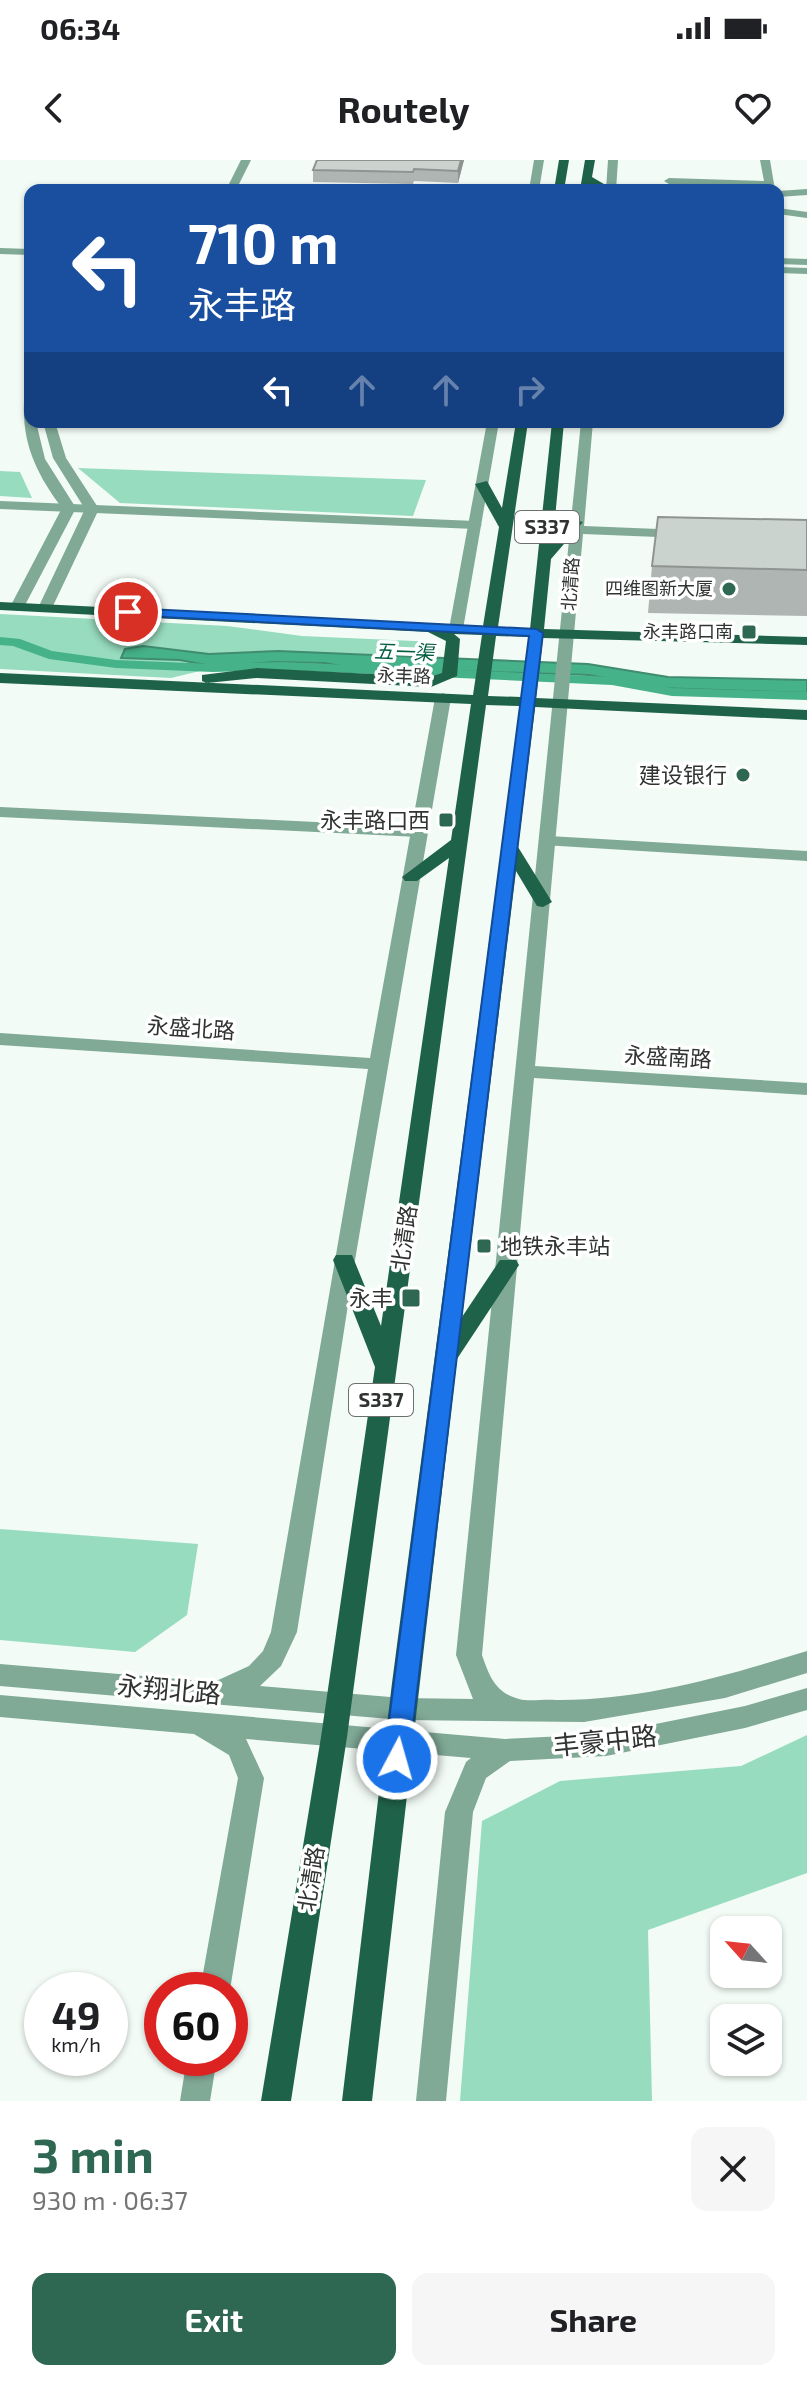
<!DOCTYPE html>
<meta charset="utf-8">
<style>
:root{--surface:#fff;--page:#f6f6f6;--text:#202124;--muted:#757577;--accent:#2e6852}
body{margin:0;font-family:"Exo 2","Noto Sans SC",sans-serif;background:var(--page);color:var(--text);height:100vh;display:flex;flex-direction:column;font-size:30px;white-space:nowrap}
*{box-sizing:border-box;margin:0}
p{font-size:26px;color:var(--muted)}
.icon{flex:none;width:44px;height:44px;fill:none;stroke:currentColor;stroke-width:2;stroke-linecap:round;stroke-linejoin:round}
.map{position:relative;height:1941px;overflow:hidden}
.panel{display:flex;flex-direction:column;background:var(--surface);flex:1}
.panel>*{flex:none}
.top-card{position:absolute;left:24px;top:24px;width:760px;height:244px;border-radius:16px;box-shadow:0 2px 6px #0004;background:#1a4fa0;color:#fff;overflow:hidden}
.needle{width:52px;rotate:297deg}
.tools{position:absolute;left:710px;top:1756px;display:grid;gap:16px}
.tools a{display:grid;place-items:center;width:72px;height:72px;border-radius:16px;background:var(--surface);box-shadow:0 2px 6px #0004;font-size:40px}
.speed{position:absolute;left:24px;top:1812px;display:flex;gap:16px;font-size:40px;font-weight:700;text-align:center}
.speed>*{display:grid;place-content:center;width:104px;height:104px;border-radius:50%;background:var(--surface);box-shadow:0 2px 6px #0004;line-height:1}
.speed small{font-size:20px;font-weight:400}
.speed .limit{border:12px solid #d22;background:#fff;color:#111}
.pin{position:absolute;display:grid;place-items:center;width:68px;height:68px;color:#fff;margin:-34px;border:4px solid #fff;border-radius:50%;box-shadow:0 2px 8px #0007}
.me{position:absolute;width:88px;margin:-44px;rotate:6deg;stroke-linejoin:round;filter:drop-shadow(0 0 6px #0008)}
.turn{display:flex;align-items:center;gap:28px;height:168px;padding:0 32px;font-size:36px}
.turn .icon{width:104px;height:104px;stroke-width:2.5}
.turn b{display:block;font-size:56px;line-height:68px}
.lanes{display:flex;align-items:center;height:76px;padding:0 32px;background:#0003;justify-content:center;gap:40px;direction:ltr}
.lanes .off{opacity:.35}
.round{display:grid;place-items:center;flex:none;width:84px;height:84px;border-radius:16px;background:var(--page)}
.head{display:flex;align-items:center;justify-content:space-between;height:136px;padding:0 32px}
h1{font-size:48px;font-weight:700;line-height:60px;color:var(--accent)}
.cta{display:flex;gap:16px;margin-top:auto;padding:16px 32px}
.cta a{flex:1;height:92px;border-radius:16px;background:var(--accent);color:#fff;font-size:32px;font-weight:700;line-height:92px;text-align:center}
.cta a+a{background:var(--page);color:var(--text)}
.status{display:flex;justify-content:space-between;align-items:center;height:56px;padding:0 40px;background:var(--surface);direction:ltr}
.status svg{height:22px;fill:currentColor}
header{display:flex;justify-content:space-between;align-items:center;height:104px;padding:0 32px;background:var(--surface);font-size:36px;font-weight:700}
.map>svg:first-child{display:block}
.green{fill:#97dcbe}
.water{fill:#46b28a;stroke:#3f8c70;stroke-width:2}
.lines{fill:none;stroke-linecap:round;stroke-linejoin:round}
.canal{fill:#46b28a;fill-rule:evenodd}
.minor{fill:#80a996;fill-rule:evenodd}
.tertiary{fill:#80a996;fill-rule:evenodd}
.primary{fill:#1f624a;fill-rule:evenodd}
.wall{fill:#afb5b2}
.shaded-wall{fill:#8e9491}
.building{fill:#cbd3cf;stroke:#8e9491;stroke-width:2}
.route{fill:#1a73e8;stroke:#114b97;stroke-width:2}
.poi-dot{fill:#2e6852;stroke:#fff;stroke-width:3}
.labels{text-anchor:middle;stroke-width:7;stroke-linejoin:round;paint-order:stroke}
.far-street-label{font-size:18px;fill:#303332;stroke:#fff}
.far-poi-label{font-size:18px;fill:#303332;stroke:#fff;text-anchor:end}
.shield{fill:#fff;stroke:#6e7070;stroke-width:2}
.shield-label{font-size:20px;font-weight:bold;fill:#303332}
.far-water-label{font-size:20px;font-style:italic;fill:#045e43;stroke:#fff}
.poi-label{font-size:22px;fill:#303332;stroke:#fff;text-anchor:end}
.street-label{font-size:22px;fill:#303332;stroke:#fff}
.near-street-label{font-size:26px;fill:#303332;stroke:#fff}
</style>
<div class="status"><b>06:34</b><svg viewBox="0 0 49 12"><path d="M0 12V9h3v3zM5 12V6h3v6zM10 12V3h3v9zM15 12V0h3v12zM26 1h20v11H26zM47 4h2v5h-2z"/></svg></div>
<header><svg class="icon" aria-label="back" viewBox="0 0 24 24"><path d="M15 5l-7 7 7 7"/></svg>Routely<svg class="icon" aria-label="heart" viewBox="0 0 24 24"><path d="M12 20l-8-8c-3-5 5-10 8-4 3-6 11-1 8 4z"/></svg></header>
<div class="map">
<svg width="807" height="1941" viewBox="0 0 807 1941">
<rect width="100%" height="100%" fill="#f2fbf6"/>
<g class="green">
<path d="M78 308 426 320 413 356 120 343Z"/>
<path d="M0 311 20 312 32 338 0 336Z"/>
<path d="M0 454 227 466 302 476 437 482 430 512 208 509 171 518 0 509Z"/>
<path d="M0 1369 198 1384 187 1455 135 1492 0 1480Z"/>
<path d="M807 1575V1713L648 1770 652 1941H460L482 1661 560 1621 741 1606Z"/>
</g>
<path class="water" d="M143 486 209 494 278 491 588 504 668 517 807 520V533L657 528 589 515 351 508 325 503 274 502 216 507 180 500 121 498 125 489Z"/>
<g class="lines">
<path class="canal" d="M0 477 20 479 52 491 116 500 213 504 282 502 612 517 672 528 807 532V540L672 536 612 525 282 510 213 512 116 508 49 499 13 486 0 485Z"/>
<g class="minor">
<path d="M760 0H770L775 30H765V27L669 24 664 21 669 18 764 21Z"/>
<path d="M807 29V35L778 37V31Z"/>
<path d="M778 48 807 52V58L778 54Z"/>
<path d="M778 98 807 99V105L778 104Z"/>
<path d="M0 341 475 361 482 365 475 369 0 349Z"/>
<path d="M0 647 419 667 427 672 419 677 0 657Z"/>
<path d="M549 676 807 691V701L543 685 541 681Z"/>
</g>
<g class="tertiary">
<path d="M241 0H251L236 30H226Z"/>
<path d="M534 0H544L539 30H529Z"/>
<path d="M608 0H618L616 30H606Z"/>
<path d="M0 88 30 89V95L0 94Z"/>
<path d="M778 107 807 108V114L778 113Z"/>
<path d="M30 239V262H36L45 299 76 348 24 447 17 451 10 447 62 348C38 316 22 285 24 243Z"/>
<path d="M43 262H55L66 298 99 349 52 448 45 452 38 448 85 349 53 298Z"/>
<path d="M487 262H499L463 469 456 473 449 469Z"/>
<path d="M581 262H593L584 366 683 370 690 374 683 378 583 374 535 906 807 923V935L534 918 482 1495C489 1515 495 1533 519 1539 529 1542 544 1539 555 1540 641 1541 726 1516 807 1491V1513L725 1538 584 1562 402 1560 0 1526V1504L214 1522 249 1506 263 1491 271 1472 368 909 0 885V873L370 898 435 538 443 533 451 538 355 1100 297 1472 281 1506 260 1526 402 1538 473 1539 456 1495Z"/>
<path d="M807 1528V1550L745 1568 606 1596 510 1601 486 1618 473 1652 446 1941H416L445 1652 466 1602 471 1598 246 1579 264 1618 230 1830H200L238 1618 229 1595 194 1574 0 1557V1535L505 1579 606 1574 745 1546Z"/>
<path d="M187 1898H217L210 1941H180Z"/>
</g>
<g class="primary">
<path d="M559 0H569L564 30H554Z"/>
<path d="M585 0H595L592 17 614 30H602L591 24 590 30H580Z"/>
<path d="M516 262H528L498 467 530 469 552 262H564L553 380 571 359 583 362 551 399 544 469 807 477V485L543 478 536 538 807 550V560L535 547 518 687 552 742 543 747 537 746 516 711 462 1157 500 1100H516L519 1105 457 1199 372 1941H342L392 1523 520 546 486 545 347 1577 291 1941H261L321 1577 375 1207 333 1100 336 1095H352L381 1166 449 698 417 721H405L402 717 451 680 471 544 0 523V513L473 535 482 475 454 474 460 479 457 516 431 527 257 518 207 523 202 521V515L257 508 430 517 442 513 446 481 428 472 0 450V442L483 466 499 367 475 324 487 321 502 348ZM496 476 529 477 521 537 488 536Z"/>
</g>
</g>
<g class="wall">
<path d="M317 0H464L458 23 414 21 413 24 313 22V10Z"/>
<path d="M807 360V456L648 453 652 406Z"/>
</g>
<path class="shaded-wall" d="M461 0H464L458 23V11Z"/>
<g class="building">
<path d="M317 0H461L458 11 414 9 413 12 313 10Z"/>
<path d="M658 357 807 360V410L652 406Z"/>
</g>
<path class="route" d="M128 448 536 469 543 473 409 1599 405 1606 397 1609 388 1606 384 1599 529 476 124 455V449Z"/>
<g class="poi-dot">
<circle cx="729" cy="429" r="8"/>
<rect x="741" y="464" width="16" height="16" rx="4"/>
<circle cx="743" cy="615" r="8"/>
<rect x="438" y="652" width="16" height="16" rx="4"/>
<rect x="476" y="1078" width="16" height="16" rx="4"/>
<rect x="401" y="1128" width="20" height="20" rx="4"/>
</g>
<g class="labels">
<g class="far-street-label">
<text transform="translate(571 424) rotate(-86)" y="6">北清路</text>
<text transform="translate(404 516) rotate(2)" y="6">永丰路</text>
</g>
<g class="far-poi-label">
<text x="713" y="435">四维图新大厦</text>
<text x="733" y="478">永丰路口南</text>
</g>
<g class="shield">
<rect x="515" y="351" width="64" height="32" rx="6"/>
<rect x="349" y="1224" width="64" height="32" rx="6"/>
</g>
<g class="shield-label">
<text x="547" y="374">S337</text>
<text x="381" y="1247">S337</text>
</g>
<g class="far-water-label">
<text transform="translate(404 492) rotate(2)" y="7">五一渠</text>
</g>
<g class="poi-label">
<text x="727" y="623">建设银行</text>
<text x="430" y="668">永丰路口西</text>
<text x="500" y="1094" text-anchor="start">地铁永丰站</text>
<text x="393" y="1146">永丰</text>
</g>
<g class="street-label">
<text transform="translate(191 868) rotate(4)" y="8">永盛北路</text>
<text transform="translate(668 897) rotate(3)" y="8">永盛南路</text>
<text transform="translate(404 1078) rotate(-82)" y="8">北清路</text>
<text transform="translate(311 1719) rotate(-81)" y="8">北清路</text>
</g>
<g class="near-street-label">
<text transform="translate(169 1530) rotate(5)" y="9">永翔北路</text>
<text transform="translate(605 1581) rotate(-6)" y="9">丰豪中路</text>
</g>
</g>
</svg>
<div class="tools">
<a><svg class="needle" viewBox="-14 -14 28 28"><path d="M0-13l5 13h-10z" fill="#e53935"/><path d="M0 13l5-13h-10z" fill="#757577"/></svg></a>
<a><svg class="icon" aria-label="layers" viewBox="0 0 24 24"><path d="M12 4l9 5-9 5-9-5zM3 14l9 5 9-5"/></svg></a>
</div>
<div class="speed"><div>49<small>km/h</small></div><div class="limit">60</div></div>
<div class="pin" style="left:128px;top:452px;background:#d93025"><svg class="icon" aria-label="arrive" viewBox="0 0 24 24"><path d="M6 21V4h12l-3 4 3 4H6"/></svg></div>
<svg class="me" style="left:397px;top:1599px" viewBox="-20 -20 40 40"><circle r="17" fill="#1a73e8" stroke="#fff" stroke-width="3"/><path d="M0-11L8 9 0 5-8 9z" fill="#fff"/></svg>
<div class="top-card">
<div class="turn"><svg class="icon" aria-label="left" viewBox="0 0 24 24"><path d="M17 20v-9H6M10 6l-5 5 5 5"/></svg><div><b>710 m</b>永丰路</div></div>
<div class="lanes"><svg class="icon" aria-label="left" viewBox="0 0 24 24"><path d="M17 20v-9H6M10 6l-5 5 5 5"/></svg><svg class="icon off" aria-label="ahead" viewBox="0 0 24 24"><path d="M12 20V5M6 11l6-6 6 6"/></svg><svg class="icon off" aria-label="ahead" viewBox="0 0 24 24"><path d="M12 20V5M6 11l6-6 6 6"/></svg><svg class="icon off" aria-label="right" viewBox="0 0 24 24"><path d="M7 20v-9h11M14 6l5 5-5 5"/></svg></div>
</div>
</div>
<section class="panel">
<div class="head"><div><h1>3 min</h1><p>930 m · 06:37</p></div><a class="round"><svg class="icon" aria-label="close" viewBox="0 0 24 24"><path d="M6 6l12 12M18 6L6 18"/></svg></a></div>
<div class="cta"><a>Exit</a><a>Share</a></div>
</section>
